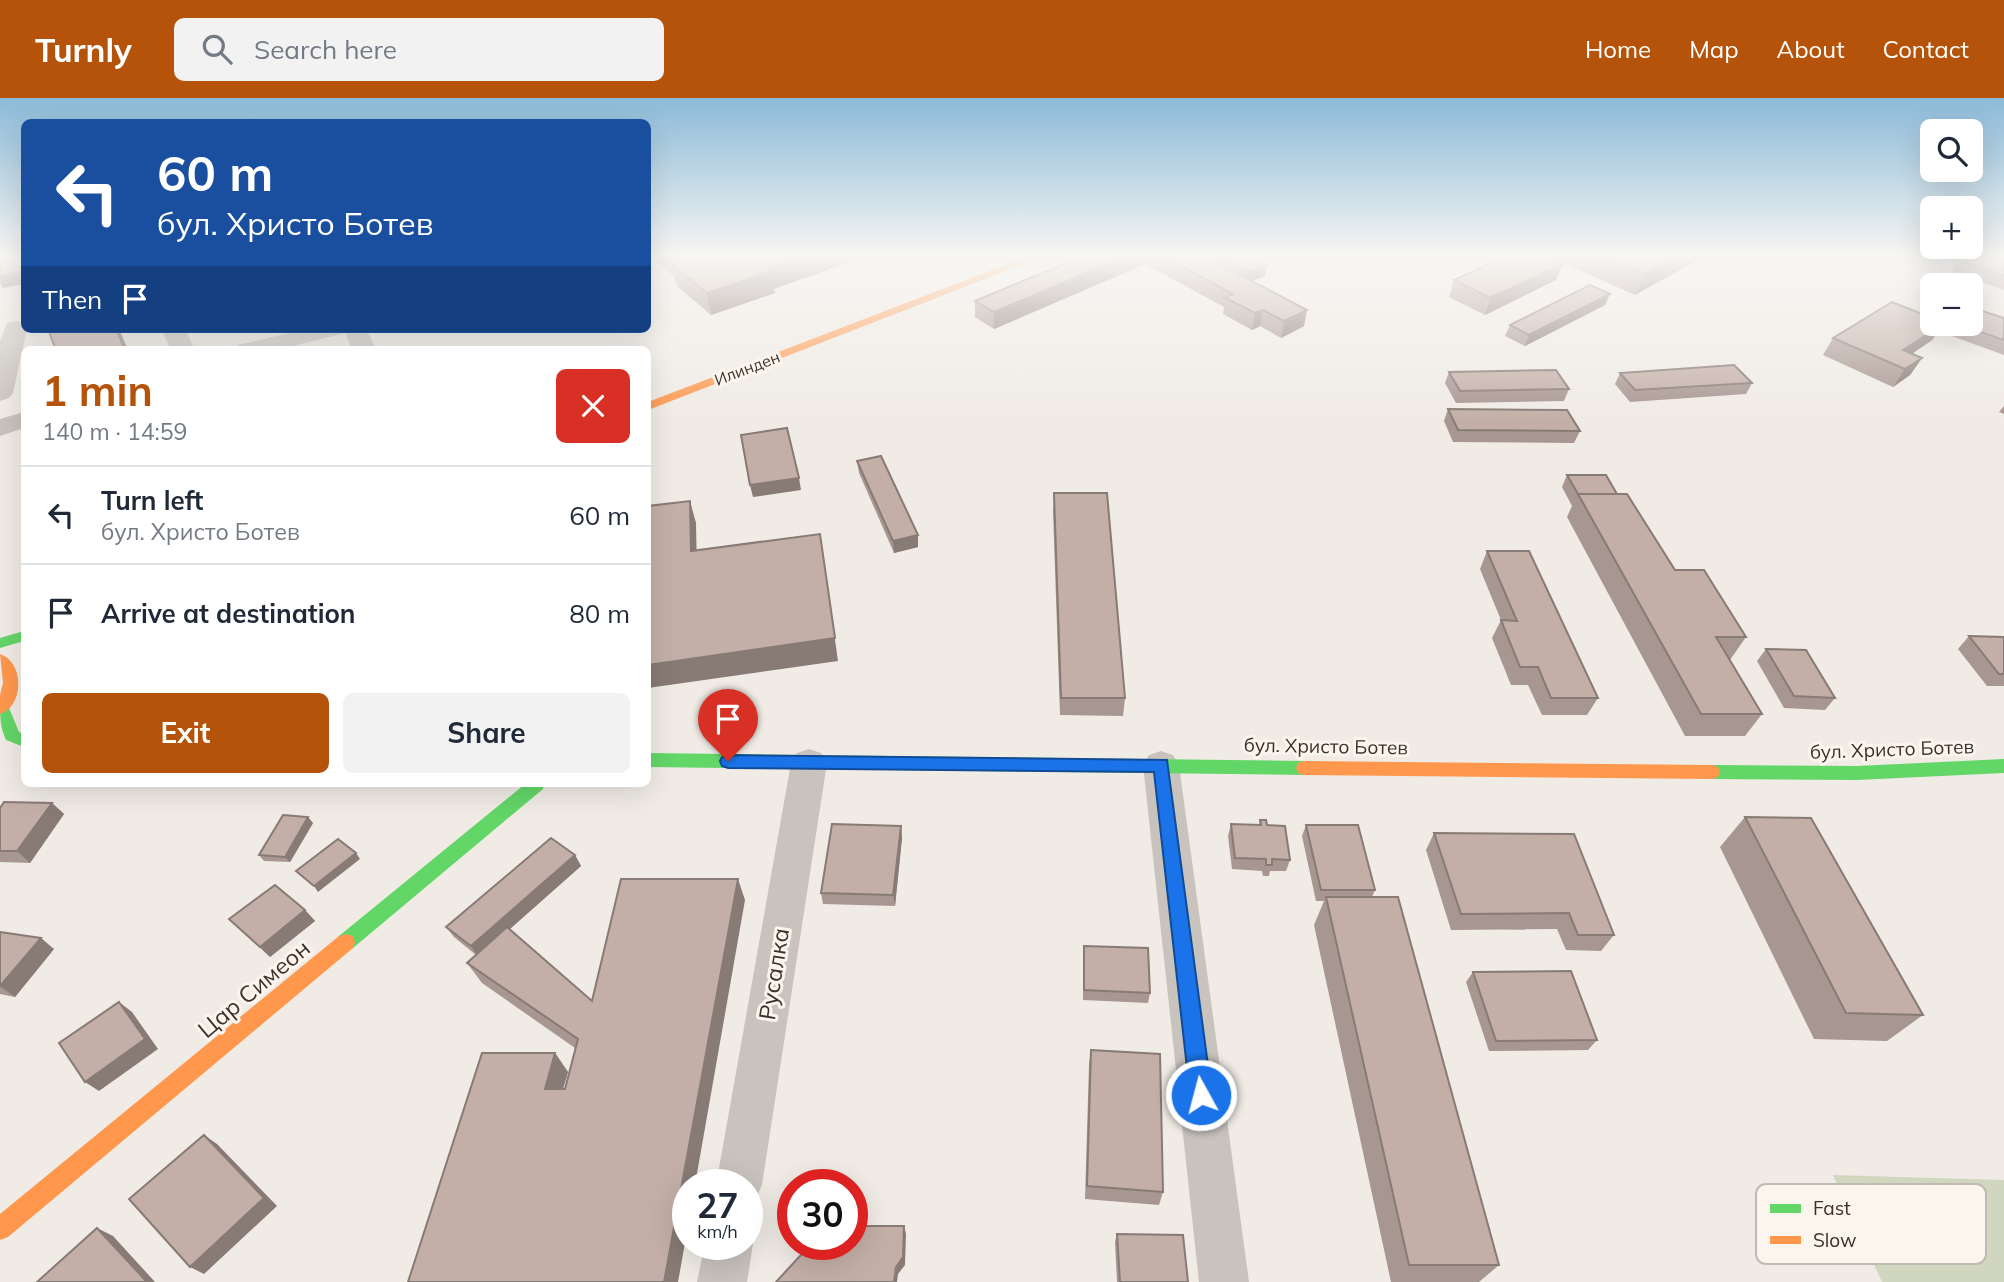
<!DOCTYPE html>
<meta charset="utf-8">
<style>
:root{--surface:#fff;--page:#f2f2f3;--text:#1f2937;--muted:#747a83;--line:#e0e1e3;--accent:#b45309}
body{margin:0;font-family:Mulish,sans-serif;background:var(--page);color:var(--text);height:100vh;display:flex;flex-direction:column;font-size:26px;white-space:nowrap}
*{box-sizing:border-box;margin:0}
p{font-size:23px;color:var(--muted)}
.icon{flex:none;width:38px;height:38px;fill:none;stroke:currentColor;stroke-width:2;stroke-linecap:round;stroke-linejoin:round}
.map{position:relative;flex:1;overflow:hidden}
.panel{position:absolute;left:21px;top:248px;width:630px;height:441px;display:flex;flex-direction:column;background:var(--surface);border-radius:10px;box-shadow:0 7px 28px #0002}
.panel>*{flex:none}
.top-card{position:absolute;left:21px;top:21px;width:630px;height:214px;border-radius:10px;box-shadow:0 7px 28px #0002;background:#1a4fa0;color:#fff;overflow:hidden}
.fabs{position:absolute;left:1920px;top:21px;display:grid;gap:14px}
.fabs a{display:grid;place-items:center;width:63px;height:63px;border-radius:10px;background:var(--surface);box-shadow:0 7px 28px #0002;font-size:35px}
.speed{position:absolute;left:672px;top:1071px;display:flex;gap:14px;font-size:35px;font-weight:700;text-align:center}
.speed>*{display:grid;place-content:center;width:91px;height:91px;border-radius:50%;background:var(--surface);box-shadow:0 7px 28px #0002;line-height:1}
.speed small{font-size:18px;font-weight:400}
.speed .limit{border:10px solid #d22;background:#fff;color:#111}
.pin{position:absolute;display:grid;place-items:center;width:60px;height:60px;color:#fff;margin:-72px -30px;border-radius:50% 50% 50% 0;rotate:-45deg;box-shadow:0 0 7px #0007}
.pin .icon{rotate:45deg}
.me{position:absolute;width:77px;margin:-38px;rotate:353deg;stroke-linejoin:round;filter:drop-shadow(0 0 5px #0008)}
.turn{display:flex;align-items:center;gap:24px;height:147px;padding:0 21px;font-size:32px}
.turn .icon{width:91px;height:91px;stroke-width:2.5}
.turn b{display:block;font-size:49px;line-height:60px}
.then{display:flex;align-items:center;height:66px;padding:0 21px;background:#0003;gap:14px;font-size:26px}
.round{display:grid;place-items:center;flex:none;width:74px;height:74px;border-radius:10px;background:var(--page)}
.headline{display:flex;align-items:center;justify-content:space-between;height:119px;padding:0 21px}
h1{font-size:42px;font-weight:700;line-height:52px;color:var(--accent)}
.cta{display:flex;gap:14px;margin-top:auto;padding:14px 21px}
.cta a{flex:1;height:80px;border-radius:10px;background:var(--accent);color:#fff;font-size:28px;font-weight:700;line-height:80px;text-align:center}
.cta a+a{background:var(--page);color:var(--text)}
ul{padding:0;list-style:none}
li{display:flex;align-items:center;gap:21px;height:98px;padding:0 21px;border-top:2px solid var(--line)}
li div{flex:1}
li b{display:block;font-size:26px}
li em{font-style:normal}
header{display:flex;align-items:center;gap:42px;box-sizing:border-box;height:98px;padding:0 35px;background:var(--accent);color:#fff}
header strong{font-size:33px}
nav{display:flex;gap:38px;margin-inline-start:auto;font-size:24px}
.search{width:490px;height:63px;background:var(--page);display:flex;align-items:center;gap:18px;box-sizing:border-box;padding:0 24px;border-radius:10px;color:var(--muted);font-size:26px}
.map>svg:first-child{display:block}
.green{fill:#d1d6bf}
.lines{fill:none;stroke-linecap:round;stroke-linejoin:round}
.street{fill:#c9c3be;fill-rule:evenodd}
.fast{fill:#63d668;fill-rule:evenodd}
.slow{fill:#ff974d;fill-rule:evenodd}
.wall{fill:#a89690}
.shaded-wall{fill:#887a75}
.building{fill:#c3afa7;stroke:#887a75;stroke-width:2}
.route{fill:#1a73e8;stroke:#114b97;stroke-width:2}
.labels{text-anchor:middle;stroke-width:6;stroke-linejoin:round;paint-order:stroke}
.far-street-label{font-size:16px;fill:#3b302b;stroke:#fbf5ee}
.street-label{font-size:19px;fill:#3b302b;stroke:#fbf5ee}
.near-street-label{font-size:23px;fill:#3b302b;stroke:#fbf5ee}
.key{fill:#fbf5ee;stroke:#c1bab4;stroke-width:2}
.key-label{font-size:19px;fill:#3b302b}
</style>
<header>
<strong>Turnly</strong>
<div class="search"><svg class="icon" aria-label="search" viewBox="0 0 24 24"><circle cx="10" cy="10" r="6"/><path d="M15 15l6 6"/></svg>Search here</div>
<nav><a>Home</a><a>Map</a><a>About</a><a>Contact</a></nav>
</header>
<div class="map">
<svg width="2004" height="1184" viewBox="0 0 2004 1184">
<rect width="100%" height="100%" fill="#f0ebe5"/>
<path class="green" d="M1833 1077 2004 1082V1184H1882Z"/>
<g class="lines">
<g class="street">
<path d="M15 223 23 225 27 231 13 295 9 300 0 303V243L7 225Z"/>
<path d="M161 231H185L195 252H171Z"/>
<path d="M306 231H367L376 252H352L345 235 277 252H235L238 247Z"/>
<path d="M24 314V330L0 338V321Z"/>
<path d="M809 651 821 655 827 665 762 1087 755 1103 747 1107V1087H716L791 665 797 655Z"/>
<path d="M1161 653 1173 657 1179 667 1249 1184H1199L1143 667 1149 657Z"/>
<path d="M747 1132 753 1146 747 1184H697L705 1146H747Z"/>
</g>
<g class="fast">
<path d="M24 533V543L0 550V540Z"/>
<path d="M0 603 7 605 19 634 24 636V649L6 642C0 629 0 618 0 603Z"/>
<path d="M648 655 1304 663 1310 665 1312 670 1310 675 1304 677 648 669Z"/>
<path d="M2004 661V675L1857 682 1712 681 1706 679 1704 674 1706 669 1712 667 1857 668Z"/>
<path d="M525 686H545L543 691 353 850 346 852 339 850 337 844 339 838Z"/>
</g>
<g class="slow">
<path d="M1031 157H1047L648 312V304Z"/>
<path d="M0 556C25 564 24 609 0 616V597L3 585Z"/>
<path d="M1304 663 1712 667 1718 669 1720 674 1718 679 1712 681 1304 677 1298 675 1296 670 1298 665Z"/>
<path d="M346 836 353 838 355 844 353 850 8 1139 0 1142V1116L339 838Z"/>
</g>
</g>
<g class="wall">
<path d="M648 157H868L774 191 775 195 711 217 677 188 674 178Z"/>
<path d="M1085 157H1250L1265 178 1252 183 1304 228 1281 240 1260 228 1252 232 1223 216 1224 209 1145 166 994 231 975 219V203Z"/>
<path d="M1481 157H1545L1556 182 1485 217 1449 199 1454 182 1495 164Z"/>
<path d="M1545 157H1706L1635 197Z"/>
<path d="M1959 162 2004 164V192L1951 173Z"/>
<path d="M1605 207 1525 248 1505 238 1510 227Z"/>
<path d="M2004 220V257L1938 233 1932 242 1912 256 1922 260 1910 277 1893 289 1823 257 1833 240 1932 226H1970Z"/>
<path d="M1449 274 1569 291 1564 303 1456 305 1445 285Z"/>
<path d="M1620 275 1752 285 1746 296 1630 304 1615 286Z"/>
<path d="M2004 308V316L1999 314Z"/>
<path d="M1448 311 1580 333 1574 345 1453 344 1444 323Z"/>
<path d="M857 363 918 449 894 455 859 375Z"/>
<path d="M1567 377 1617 396 1675 472 1746 539 1730 562 1762 616 1745 638H1685L1567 419 1572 408 1562 389Z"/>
<path d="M1054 395 1125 600 1123 618 1060 617 1053 413Z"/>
<path d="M1487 453 1598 600 1587 617H1542L1528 587H1511L1492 540 1501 522 1480 471Z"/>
<path d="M1969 538 2004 539V588H1987L1958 551Z"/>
<path d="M1766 551 1835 600 1825 612 1784 610 1757 563Z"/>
<path d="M52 705 64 716 30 765 0 764V710Z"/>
<path d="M1745 719 1923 917 1887 943 1814 941 1720 749Z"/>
<path d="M1260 722 1267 727 1290 762 1286 773H1270L1269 778H1263L1262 773 1232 771 1228 738 1231 726 1259 727Z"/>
<path d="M313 725 290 764 264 763 259 757Z"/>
<path d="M1306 727 1375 792 1372 799 1499 1167 1479 1184H1391L1314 827 1324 803H1316L1302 738Z"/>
<path d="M901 728 902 740 895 808 823 806 821 795Z"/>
<path d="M1434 735 1614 837 1601 853 1566 852 1557 831 1451 832 1426 752Z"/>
<path d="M575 757 581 768 510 831 592 903 745 802 408 1184 555 955 568 974 563 991H565L575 950 482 885 467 865 476 857 454 839 446 829Z"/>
<path d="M305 812 315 823 270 859 229 821Z"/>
<path d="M0 834 54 851 15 899 0 896Z"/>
<path d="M1084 848 1150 895 1148 905 1083 902V859Z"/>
<path d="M1473 874 1597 942 1588 952 1489 953 1466 884Z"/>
<path d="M1091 952 1163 1094 1159 1107 1085 1101 1089 966Z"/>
<path d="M1117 1136 1188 1184H1117L1115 1144Z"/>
</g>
<g class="shaded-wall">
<path d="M806 157H868L774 191 775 195 711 217 707 195 768 171Z"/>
<path d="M1129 157H1146L1145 166 994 231V214Z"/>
<path d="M1678 157H1706L1635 197 1645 176Z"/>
<path d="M1563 166 1556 182 1485 217 1490 200Z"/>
<path d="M1267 167 1265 178 1245 186 1247 175Z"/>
<path d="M21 174 24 179V188V186L3 190 0 185V178Z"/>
<path d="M1610 196 1605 207 1525 248 1529 237Z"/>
<path d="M1263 212 1260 228 1252 232 1255 215Z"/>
<path d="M1307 212 1304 228 1281 240 1284 223Z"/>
<path d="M1943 226 1932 242 1895 267 1903 252Z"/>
<path d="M116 231H119L128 252H125Z"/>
<path d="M1922 260 1910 277 1893 289 1905 271Z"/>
<path d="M799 380 801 392 753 399 750 387Z"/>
<path d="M690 403 696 425 697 475 691 453Z"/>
<path d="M820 436 838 563 648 590V567Z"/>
<path d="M918 437V449L894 455 893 443Z"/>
<path d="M52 705 64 716 30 765 17 753Z"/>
<path d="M308 719 313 725 290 764 285 759Z"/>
<path d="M901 728 902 740 895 808 893 797Z"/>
<path d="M356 755 360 761 318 794 314 788Z"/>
<path d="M575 757 581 768 478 859 471 848Z"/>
<path d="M738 781 745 802 695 1087H688V1128L678 1184H664Z"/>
<path d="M305 812 315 823 270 859 260 849Z"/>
<path d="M41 840 54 851 15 899 0 888Z"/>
<path d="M119 904 132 914 158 951 99 993 85 984Z"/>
<path d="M555 955 568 974 558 1008 545 991Z"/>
<path d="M204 1037 217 1046 277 1108 204 1176 190 1169Z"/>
<path d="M904 1128 906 1136 905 1167 898 1176 897 1184H894Z"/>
<path d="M97 1130 113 1138 155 1184H147Z"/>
</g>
<g class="building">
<path d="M10 157H24V179L19 180 21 174 0 178V166L2 162 8 161Z"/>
<path d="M670 157H806L768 171 771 173 707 195 672 167 679 165Z"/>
<path d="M1085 157H1129L994 214 975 203Z"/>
<path d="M1160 157H1202L1307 212 1284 223 1263 212 1255 215 1225 200 1233 196Z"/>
<path d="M1216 157H1250L1267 167 1247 175Z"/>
<path d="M1509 157H1545L1563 166 1490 200 1454 182Z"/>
<path d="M1602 157H1678L1645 176Z"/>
<path d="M1965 157H1986L2004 164V178L1959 162Z"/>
<path d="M1590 187 1610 196 1529 237 1510 227Z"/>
<path d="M1892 204 1932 220V226H1943L1903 252 1922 260 1905 271 1833 240Z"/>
<path d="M1970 209 2004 220V242L1957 226H1970Z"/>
<path d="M48 231H116L125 252H56Z"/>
<path d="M1734 267 1752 285 1635 292 1620 275Z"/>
<path d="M1556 272 1569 291 1460 293 1449 274Z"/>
<path d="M1448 311 1567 312 1580 333 1458 332Z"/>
<path d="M787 330 799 380 750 387 741 337Z"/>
<path d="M881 358 918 437 893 443 857 363Z"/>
<path d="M1567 377H1606L1617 396H1578Z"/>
<path d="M1054 395H1107L1125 600H1061Z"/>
<path d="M1578 396H1627L1675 472H1704L1746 539H1716L1762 616H1701Z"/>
<path d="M690 403 691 453 820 436 835 540 648 567V408Z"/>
<path d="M1487 453H1529L1598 600H1551L1538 569H1520L1501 522 1517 523Z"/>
<path d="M1969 538 2004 539V576H1999Z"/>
<path d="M1766 551 1806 552 1835 600 1794 598Z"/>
<path d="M4 704 52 705 17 753H0V710Z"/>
<path d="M283 717 308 719 285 759 259 757Z"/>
<path d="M1745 719 1811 720 1923 917 1846 915Z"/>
<path d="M1260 722H1266L1267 727 1285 728 1290 762 1272 761V767H1266V761L1235 760 1231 726 1261 727Z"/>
<path d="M832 726 901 728 893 797 821 795Z"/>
<path d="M1306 727H1358L1375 792H1321Z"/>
<path d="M1434 735 1574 736 1614 837H1578L1569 815 1461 816Z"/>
<path d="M551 740 575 757 471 848 446 829Z"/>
<path d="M338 741 356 755 314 788 296 773Z"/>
<path d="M621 781H738L664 1184H408L482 955H555L545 991H565L578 941 467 865 507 829 592 903Z"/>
<path d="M275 787 305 812 260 849 229 821Z"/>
<path d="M1326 799H1398L1499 1167H1409Z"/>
<path d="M0 834 41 840 0 888Z"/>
<path d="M1084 848 1148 850 1150 895 1084 892Z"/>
<path d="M1571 873 1597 942 1496 943 1473 874Z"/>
<path d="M119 904 145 941 85 984 59 945Z"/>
<path d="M1091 952 1160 956 1163 1094 1087 1088Z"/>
<path d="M204 1037 264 1100 190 1169 129 1101Z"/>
<path d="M852 1128H904L903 1159 896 1169 894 1184H776L811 1146H852Z"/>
<path d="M97 1130 147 1184H37Z"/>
<path d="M1117 1136 1183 1137 1188 1184H1120Z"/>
</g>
<linearGradient id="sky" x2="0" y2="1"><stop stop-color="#8bbad8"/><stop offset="0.49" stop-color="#f8f6f3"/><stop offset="1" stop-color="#f8f6f3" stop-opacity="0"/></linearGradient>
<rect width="2004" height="323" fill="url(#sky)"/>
<path class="route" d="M728 657 1167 662 1212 997 1209 1004 1201 1007 1194 1004 1190 997 1154 674 728 670 722 668 720 663 722 659Z"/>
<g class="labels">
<g class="far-street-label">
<text transform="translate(747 270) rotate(-21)" y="6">Илинден</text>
</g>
<g class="street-label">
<text transform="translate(1326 648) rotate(1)" y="7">бул. Христо Ботев</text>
<text transform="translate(1892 651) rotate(-2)" y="7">бул. Христо Ботев</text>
</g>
<g class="near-street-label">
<text transform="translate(774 876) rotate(-81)" y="8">Русалка</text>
<text transform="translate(254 891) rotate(-40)" y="8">Цар Симеон</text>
</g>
</g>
<rect x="1756" y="1086" width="230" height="80" rx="10" class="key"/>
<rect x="1770" y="1106" width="31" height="9" fill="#63d668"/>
<rect x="1770" y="1138" width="31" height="8" fill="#ff974d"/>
<g class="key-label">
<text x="1813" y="1117">Fast</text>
<text x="1813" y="1149">Slow</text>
</g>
</svg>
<div class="fabs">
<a><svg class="icon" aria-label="search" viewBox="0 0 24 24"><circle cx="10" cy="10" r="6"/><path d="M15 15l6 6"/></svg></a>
<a>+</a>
<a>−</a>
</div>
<div class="speed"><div>27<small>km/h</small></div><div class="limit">30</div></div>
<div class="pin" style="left:728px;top:663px;background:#d93025"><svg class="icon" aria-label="arrive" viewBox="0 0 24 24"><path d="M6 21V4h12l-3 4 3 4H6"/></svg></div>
<svg class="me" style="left:1201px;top:997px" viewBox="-20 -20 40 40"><circle r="17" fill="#1a73e8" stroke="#fff" stroke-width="3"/><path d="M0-11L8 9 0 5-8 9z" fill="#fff"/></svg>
<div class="top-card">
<div class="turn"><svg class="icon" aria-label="left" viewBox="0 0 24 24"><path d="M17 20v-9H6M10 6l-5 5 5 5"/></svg><div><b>60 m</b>бул. Христо Ботев</div></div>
<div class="then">Then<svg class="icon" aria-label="arrive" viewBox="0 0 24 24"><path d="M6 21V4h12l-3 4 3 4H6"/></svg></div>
</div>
<section class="panel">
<div class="headline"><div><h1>1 min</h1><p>140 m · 14:59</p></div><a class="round" style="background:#d93025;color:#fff"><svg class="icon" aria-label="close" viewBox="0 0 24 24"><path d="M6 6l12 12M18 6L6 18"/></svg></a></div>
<ul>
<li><svg class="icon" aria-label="left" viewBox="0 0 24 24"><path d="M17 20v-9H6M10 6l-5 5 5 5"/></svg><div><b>Turn left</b><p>бул. Христо Ботев</p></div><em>60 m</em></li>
<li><svg class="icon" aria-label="arrive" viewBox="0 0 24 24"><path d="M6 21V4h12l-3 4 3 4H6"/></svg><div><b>Arrive at destination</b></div><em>80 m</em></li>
</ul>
<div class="cta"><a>Exit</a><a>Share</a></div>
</section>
</div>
